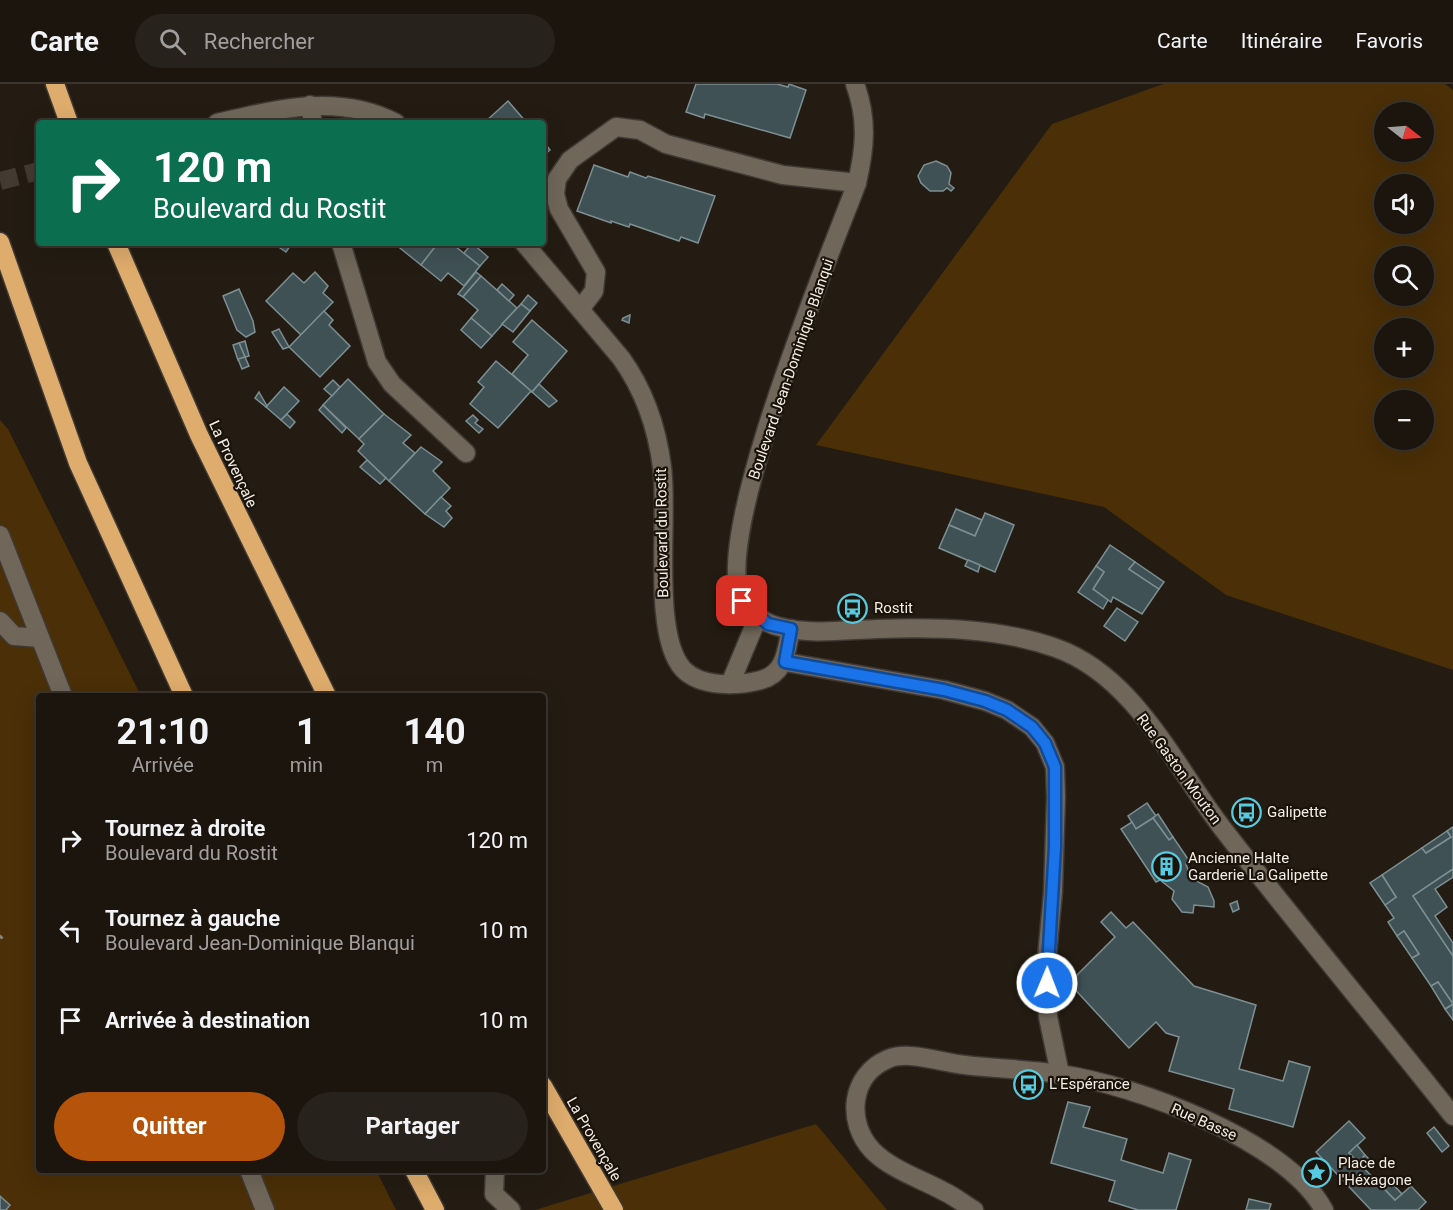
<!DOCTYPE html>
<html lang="fr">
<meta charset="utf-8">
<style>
:root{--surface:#1b150e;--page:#28221c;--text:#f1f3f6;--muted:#a09f9e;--line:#39342e;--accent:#b45309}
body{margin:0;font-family:Roboto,sans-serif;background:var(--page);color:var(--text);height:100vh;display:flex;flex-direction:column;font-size:22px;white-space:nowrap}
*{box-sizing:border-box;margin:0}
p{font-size:20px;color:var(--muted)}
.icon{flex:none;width:33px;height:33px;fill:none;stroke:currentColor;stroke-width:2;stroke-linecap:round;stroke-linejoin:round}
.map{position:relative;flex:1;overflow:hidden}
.sheet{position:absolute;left:36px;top:609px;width:510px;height:480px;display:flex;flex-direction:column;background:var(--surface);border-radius:6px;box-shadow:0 6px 24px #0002,0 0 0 2px var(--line)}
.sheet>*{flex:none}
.hud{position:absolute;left:36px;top:36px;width:510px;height:126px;border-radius:6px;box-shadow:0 6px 24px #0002,0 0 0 2px var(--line);background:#0b6e4f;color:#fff;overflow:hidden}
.needle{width:39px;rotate:107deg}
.buttons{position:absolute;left:1374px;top:18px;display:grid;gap:12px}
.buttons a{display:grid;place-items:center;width:60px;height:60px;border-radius:50%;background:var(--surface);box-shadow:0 6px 24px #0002,0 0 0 2px var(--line);font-size:30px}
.pin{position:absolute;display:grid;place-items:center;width:51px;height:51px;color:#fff;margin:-26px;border-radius:12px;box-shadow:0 3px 9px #0006}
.me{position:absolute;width:66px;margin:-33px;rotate:1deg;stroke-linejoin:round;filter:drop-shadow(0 0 4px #0008)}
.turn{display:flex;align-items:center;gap:21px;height:126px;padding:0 18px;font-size:27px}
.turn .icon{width:78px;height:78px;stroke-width:2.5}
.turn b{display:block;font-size:42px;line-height:51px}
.eta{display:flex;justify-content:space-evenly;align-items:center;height:102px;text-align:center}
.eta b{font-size:36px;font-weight:700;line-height:42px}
.button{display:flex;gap:12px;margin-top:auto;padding:12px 18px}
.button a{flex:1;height:69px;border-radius:36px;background:var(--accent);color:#fff;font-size:24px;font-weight:700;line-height:69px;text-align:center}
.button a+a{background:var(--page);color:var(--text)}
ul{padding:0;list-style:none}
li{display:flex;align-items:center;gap:18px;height:90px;padding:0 18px}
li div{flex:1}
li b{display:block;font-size:22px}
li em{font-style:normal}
header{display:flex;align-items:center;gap:36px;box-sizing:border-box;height:84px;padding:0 30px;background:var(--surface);border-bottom:2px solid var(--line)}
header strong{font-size:28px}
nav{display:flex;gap:33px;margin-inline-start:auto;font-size:21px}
.search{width:420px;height:54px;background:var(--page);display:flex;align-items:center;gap:15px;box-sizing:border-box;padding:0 21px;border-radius:33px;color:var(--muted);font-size:22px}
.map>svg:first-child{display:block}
.green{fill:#4a2f07;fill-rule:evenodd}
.building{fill:#405155;stroke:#7c8f93;stroke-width:1.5}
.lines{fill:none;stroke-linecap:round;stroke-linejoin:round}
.minor-tunnel{stroke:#433b32;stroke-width:18;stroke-dasharray:18 9;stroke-linecap:butt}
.minor-casing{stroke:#403933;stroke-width:21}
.highway-casing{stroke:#403933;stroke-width:21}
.path{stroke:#8b847b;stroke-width:4;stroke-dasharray:3 3;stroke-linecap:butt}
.minor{stroke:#70665a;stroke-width:18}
.highway{stroke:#deac6c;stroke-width:18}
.route-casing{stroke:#114b97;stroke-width:15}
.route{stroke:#1a73e8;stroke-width:10}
.labels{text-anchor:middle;stroke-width:4.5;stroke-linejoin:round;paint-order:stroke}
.street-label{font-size:15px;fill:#f3ede6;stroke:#1b1309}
.poi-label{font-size:15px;fill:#f3ede6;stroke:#1b1309;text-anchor:start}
</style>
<header>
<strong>Carte</strong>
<div class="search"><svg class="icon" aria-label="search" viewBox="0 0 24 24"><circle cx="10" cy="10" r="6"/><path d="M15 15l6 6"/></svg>Rechercher</div>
<nav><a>Carte</a><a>Itinéraire</a><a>Favoris</a></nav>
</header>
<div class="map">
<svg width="1453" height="1126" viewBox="0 0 1453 1126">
<rect width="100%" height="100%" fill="#241c12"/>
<g class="green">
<path d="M1163 0H1445L1453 6V586L1226 511 1104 423 816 361 1052 40ZM1384 28H1424V68H1384ZM1384 100H1424V140H1384ZM1384 172H1424V212H1384ZM1384 244H1424V284H1384ZM1384 316H1424V356H1384Z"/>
<path d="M0 336 8 345 141 612H39V1086H376L396 1126H0Z"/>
<path d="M816 1040 887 1126H535Z"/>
</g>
<g class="building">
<path d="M696 0H777L788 3 789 0 806 6 790 54 705 30 704 34 686 28Z"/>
<path d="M508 17 527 39H484Z"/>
<path d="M543 57 550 66 543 72Z"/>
<path d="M936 77 947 82 951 89 949 100 954 104 951 107 947 104 943 107H930L921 99 918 92 924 81Z"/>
<path d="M594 81 628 93 630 88 646 94 648 92 715 112 698 159 681 153 679 157 630 140 629 143 611 137V139L577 127Z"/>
<path d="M273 159H292L286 168Z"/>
<path d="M403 159H438L421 181 400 164Z"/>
<path d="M438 159H451L480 182 464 202 448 189 441 197 421 181Z"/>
<path d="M472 159 488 173 480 182 464 169Z"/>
<path d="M315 188 328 202 323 209 333 218 301 251 266 217 293 189 304 199Z"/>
<path d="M476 188 481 192 463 213 458 210Z"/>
<path d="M481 192 517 224 492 252 471 234 478 226 463 213Z"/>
<path d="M502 200 514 211 509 217 497 206Z"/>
<path d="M239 205 253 237 255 248 246 253 237 246 223 212Z"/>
<path d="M528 211 537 219 530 227 521 220Z"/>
<path d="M521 220 530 227 513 248 502 240Z"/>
<path d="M324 227 333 236 329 241 350 262 320 293 289 263Z"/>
<path d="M630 231 629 239 622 236 623 234Z"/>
<path d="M471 234 492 252 481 264 461 246Z"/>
<path d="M532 236 567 267 532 308 512 290 528 271 513 258Z"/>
<path d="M279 245 289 263 283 265 272 248Z"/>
<path d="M245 257 249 272 245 273 239 259Z"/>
<path d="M239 259 245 273 238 276 233 261Z"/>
<path d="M245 273 249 282 242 285 238 275Z"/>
<path d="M496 277 531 307 498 344 470 320 484 303 478 298Z"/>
<path d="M348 295 384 330 359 355 323 321Z"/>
<path d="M333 296 340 303 332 312 324 305Z"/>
<path d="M539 300 557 317 549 323 532 308Z"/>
<path d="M284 303 299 317 281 336 266 323Z"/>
<path d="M259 308 267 322 266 323 255 314Z"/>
<path d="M323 321 346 344 342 349 319 326Z"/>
<path d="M287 330 295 338 290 344 281 336Z"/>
<path d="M384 330 411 351 403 359 415 369 389 397 358 367 364 360 359 355Z"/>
<path d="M473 331 478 336 475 339 483 345 479 349 466 337Z"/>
<path d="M421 363 442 378 433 387 450 404 425 430 389 397Z"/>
<path d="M367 376 386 394 380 400 360 383Z"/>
<path d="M441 413 451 422 446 427 452 434 444 443 425 430Z"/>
<path d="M956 425 982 436 975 452 949 441Z"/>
<path d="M985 429 1014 441 995 488 939 464 949 441 975 452Z"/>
<path d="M1110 461 1135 478 1129 485 1159 505 1142 530 1113 513 1111 518 1108 516 1093 505 1104 488 1096 482Z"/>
<path d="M968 476 980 481 978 488 965 482Z"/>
<path d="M1135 478 1164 498 1159 505 1129 485Z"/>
<path d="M1096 482 1104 488 1093 505 1108 516 1103 525 1078 508Z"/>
<path d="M1117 524 1138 538 1125 557 1104 542Z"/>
<path d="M1147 719 1156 732 1136 745 1128 732Z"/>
<path d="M1158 730 1173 753 1169 756 1153 734Z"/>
<path d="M1153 734 1169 756 1173 753 1190 778 1186 780 1191 794 1208 803 1214 817V823L1194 821 1193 829 1182 828 1172 815 1174 807 1160 796 1156 798 1121 745 1132 738 1136 745Z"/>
<path d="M1453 743V785L1413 812 1453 872V936L1445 925 1453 920 1438 898 1431 902 1412 874 1419 870 1404 847 1397 852 1388 838 1394 834 1385 821 1396 813 1382 791 1422 764 1426 769 1451 753 1447 747Z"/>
<path d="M1447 747 1451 753 1426 769 1422 764Z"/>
<path d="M1453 785V793L1435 805 1447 823 1435 832 1453 859V872L1413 812Z"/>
<path d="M1382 791 1396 813 1385 821 1370 799Z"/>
<path d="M1237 817 1239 825 1233 828 1230 820Z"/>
<path d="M1111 828 1126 844 1133 838 1194 902 1256 921 1239 985 1283 997 1289 977 1310 983 1293 1043 1229 1025 1234 1005 1169 987 1179 953 1166 949 1156 938 1129 964 1069 899 1115 853 1101 838Z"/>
<path d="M1404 847 1419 870 1412 874 1397 852Z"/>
<path d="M1438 898 1453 920 1445 925 1431 902Z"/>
<path d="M1068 1018 1090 1023 1083 1043 1127 1055 1121 1076 1163 1089 1169 1069 1191 1076 1176 1126H1138L1109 1117 1115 1097 1051 1079Z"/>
<path d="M1349 1037 1365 1054 1349 1069 1395 1116 1411 1102 1426 1118 1418 1126H1371L1316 1068Z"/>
<path d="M1434 1043 1449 1062 1442 1068 1427 1049Z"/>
<path d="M1357 1061 1365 1071 1359 1079 1349 1069Z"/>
<path d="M1365 1071 1371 1077 1365 1085 1359 1079Z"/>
<path d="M1387 1094 1402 1110 1395 1116 1380 1100Z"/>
<path d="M0 1112 10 1121 6 1126H0Z"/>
<path d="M1249 1115 1271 1120 1269 1126H1246Z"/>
</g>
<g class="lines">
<path class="minor-tunnel" d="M0 97 39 87"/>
<defs>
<g id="minor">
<path d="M855 0C868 35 865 64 857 99 830 171 710 456 742 516 749 529 766 540 780 543 811 551 846 546 877 545 936 543 1000 544 1056 564 1135 592 1175 683 1223 745 1298 842 1377 936 1453 1032"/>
<path d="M310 21 313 39"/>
<path d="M217 39C277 25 339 9 396 39"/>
<path d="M341 159 377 278 392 300 466 369"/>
<path d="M524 159 621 274C644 306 657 344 662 383 669 432 651 550 683 585 701 604 738 602 761 596 786 589 786 567 791 545"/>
<path d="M581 224 594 207 596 188 559 125 555 110 557 95 570 76 616 43 640 46 666 60 783 91 857 99"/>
<path d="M0 451 63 612"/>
<path d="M0 537 14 552 40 554"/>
<path d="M785 578 944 606 985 617 1007 626 1032 643 1045 659 1055 683 1056 713 1053 808 1046 882 1048 933 1060 990"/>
<path d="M730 600 758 533"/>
<path d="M249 1086 265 1126"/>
<path d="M495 1086 494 1110 511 1126"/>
<path d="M974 1126C964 1120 954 1112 943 1107 921 1095 890 1085 872 1066 846 1038 850 991 888 975 909 966 942 979 965 981 996 985 1028 985 1060 990 1135 1001 1286 1056 1324 1126"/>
</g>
<g id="highway">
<path d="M55 0 69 39"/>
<path d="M0 158 78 379 184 612"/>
<path d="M116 159 199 351 327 612"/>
<path d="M543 1002 614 1126"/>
<path d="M414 1086 435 1126"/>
</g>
</defs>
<use href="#minor" class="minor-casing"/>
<use href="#highway" class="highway-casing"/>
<path class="path" d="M0 854 2 852"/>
<use href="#minor" class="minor"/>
<use href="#highway" class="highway"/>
</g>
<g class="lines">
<defs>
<path id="route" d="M742 517 768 540 791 545 785 578 944 606 985 617 1007 626 1032 643 1045 659 1055 683V763L1047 899"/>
</defs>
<use href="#route" class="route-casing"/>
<use href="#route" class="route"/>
</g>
<defs>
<symbol id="bus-ring" viewBox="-11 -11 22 22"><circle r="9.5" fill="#1b1309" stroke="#55cae0" stroke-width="1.5"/><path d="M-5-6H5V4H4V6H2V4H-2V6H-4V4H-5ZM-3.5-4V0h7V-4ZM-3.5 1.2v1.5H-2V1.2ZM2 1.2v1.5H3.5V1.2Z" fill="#55cae0"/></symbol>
<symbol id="building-ring" viewBox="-11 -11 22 22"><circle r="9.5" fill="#1b1309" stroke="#55cae0" stroke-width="1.5"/><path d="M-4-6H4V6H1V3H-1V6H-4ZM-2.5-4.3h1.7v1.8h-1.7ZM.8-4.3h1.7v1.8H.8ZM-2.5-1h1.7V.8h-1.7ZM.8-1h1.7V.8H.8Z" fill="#55cae0"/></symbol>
<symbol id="sight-ring" viewBox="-11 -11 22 22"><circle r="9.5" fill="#1b1309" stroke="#55cae0" stroke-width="1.5"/><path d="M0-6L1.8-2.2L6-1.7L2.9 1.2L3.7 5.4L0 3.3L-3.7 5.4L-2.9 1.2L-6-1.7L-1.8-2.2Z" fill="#55cae0"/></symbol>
</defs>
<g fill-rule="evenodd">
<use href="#bus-ring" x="836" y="508" width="33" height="33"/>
<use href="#bus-ring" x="1230" y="712" width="33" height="33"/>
<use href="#building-ring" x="1150" y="766" width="33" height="33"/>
<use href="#bus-ring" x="1012" y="984" width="33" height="33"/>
<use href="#sight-ring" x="1300" y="1072" width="33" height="33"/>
</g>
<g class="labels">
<g class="street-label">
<text transform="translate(791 285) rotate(-71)" y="5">Boulevard Jean-Dominique Blanqui</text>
<text transform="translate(233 380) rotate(65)" y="5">La Provençale</text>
<text transform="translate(662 449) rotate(-91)" y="5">Boulevard du Rostit</text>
<text transform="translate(1179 685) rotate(54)" y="5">Rue Gaston Mouton</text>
<text transform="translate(1204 1038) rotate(24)" y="5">Rue Basse</text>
<text transform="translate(594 1055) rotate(60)" y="5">La Provençale</text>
</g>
<g class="poi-label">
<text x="874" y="529">Rostit</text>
<text x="1267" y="733">Galipette</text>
<text x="1188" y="779">Ancienne Halte<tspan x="1188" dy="17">Garderie La Galipette</tspan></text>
<text x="1049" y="1005">L’Espérance</text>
<text x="1338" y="1084">Place de<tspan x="1338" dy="17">l'Héxagone</tspan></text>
</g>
</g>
</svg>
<div class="buttons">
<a><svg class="needle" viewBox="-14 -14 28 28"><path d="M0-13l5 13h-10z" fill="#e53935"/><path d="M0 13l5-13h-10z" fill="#a09f9e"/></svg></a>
<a><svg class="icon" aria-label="sound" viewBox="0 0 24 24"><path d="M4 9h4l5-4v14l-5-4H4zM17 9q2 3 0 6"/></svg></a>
<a><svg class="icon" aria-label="search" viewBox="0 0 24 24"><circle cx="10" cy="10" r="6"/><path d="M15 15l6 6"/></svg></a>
<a>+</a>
<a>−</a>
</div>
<div class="pin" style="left:742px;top:517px;background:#d93025"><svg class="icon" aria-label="arrive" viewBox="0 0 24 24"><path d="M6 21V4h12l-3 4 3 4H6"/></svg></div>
<svg class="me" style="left:1047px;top:899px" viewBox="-20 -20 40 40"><circle r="17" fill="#1a73e8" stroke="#fff" stroke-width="3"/><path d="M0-11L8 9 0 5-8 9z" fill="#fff"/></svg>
<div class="hud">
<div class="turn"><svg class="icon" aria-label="right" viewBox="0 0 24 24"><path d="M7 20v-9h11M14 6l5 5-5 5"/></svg><div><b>120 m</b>Boulevard du Rostit</div></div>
</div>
<section class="sheet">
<div class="eta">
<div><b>21:10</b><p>Arrivée</p></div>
<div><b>1</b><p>min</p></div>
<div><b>140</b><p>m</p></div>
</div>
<ul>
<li><svg class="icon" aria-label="right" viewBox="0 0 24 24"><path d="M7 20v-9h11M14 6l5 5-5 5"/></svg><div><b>Tournez à droite</b><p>Boulevard du Rostit</p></div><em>120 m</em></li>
<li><svg class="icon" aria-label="left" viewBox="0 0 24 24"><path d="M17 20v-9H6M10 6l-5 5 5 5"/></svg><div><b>Tournez à gauche</b><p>Boulevard Jean-Dominique Blanqui</p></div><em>10 m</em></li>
<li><svg class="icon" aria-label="arrive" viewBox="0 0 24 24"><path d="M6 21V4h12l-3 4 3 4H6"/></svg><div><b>Arrivée à destination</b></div><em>10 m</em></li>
</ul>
<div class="button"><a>Quitter</a><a>Partager</a></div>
</section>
</div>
